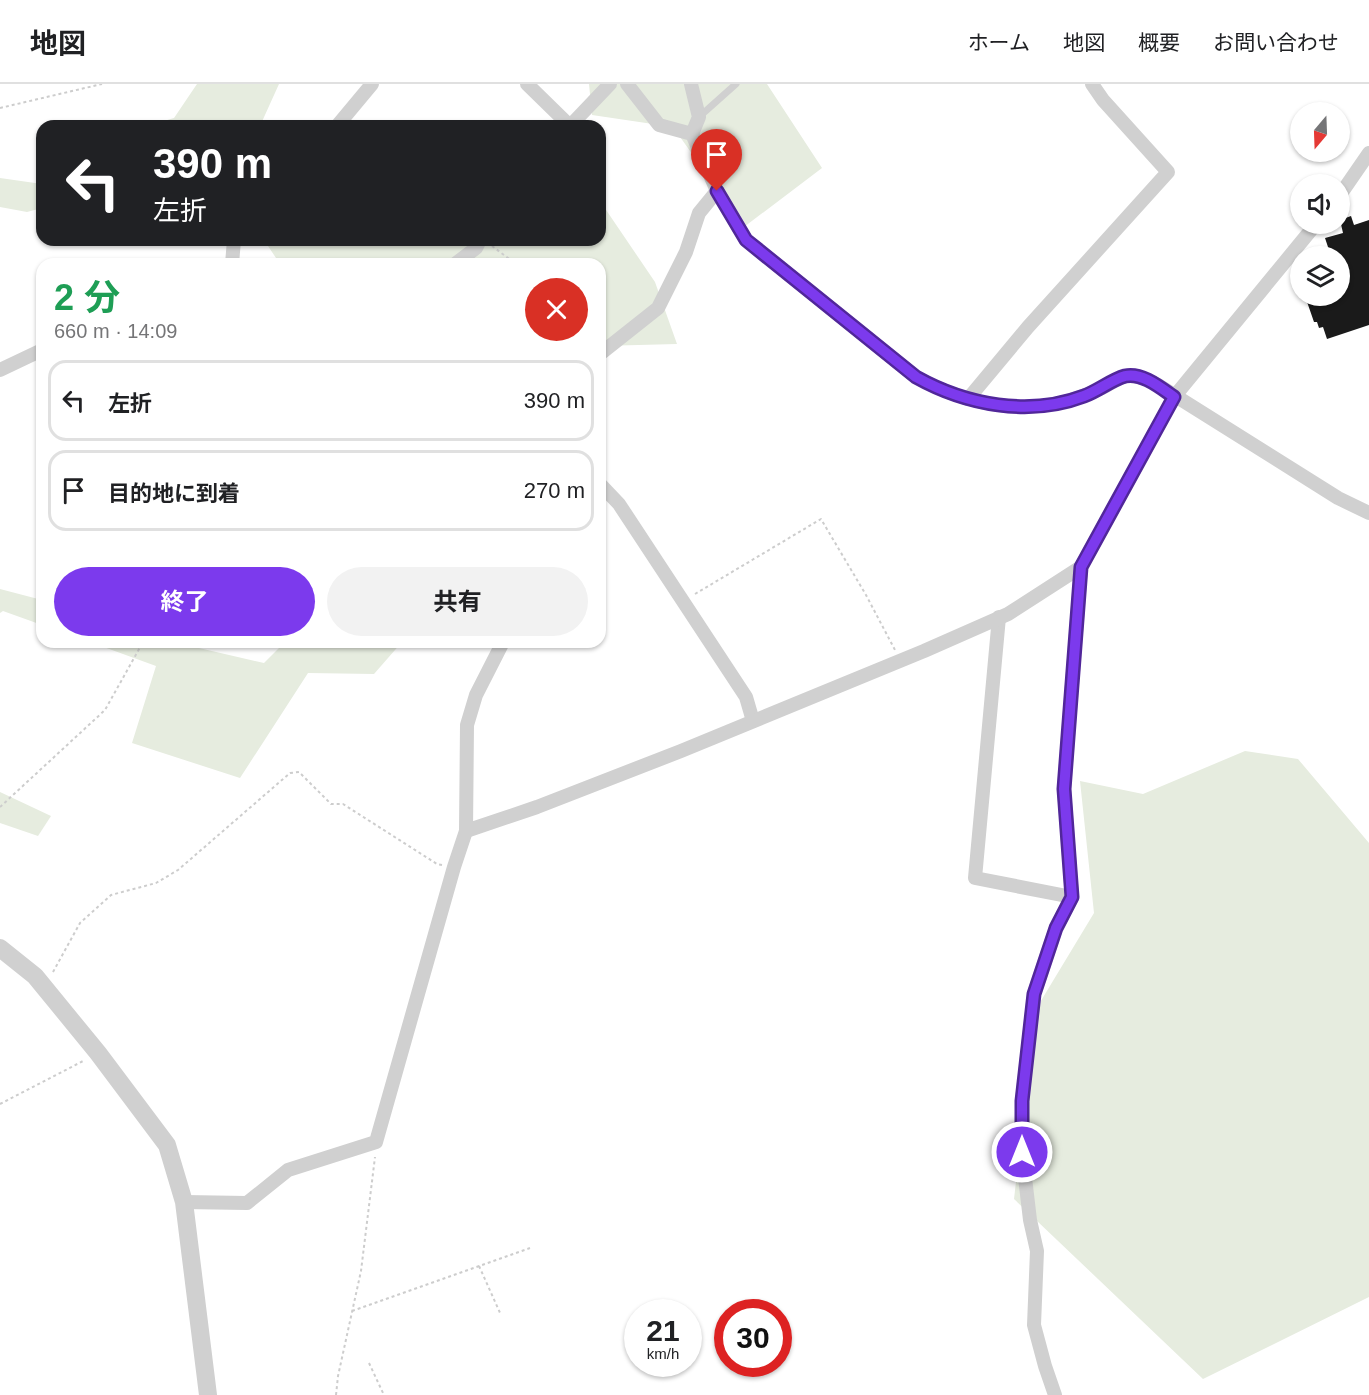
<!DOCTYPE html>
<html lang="ja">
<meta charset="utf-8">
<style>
:root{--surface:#fff;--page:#f2f2f2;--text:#202124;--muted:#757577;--line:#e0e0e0;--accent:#7c3aed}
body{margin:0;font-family:Helvetica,"Noto Sans JP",sans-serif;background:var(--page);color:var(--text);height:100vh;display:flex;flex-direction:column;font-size:22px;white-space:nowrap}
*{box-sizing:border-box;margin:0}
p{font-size:20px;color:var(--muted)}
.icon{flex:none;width:33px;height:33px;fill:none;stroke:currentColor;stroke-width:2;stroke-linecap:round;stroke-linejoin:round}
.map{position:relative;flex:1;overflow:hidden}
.details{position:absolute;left:36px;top:174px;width:570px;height:390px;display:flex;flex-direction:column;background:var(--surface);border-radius:18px;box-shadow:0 2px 4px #0004}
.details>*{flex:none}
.top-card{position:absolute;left:36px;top:36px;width:570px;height:126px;border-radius:18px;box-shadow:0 2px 4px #0004;background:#202124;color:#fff;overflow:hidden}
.needle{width:39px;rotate:199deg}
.controls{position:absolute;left:1290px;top:18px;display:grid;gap:12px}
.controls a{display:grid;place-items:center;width:60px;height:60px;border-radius:50%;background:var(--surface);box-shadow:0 2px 4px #0004;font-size:30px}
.speed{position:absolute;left:624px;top:1215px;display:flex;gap:12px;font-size:30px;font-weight:700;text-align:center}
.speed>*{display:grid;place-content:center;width:78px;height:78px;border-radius:50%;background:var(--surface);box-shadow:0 2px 4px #0004;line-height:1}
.speed small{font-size:15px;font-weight:400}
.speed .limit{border:9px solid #d22;background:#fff;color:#111}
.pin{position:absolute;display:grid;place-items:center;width:51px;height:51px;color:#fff;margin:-62px -26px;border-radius:50% 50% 50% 0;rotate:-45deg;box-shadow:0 0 6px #0007}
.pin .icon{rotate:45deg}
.me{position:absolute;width:66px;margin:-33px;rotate:0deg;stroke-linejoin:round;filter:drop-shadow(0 0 4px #0008)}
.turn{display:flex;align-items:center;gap:21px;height:126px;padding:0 18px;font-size:27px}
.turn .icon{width:78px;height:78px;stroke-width:2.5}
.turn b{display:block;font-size:42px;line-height:51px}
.round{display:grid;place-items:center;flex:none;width:63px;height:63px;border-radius:32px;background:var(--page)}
.headline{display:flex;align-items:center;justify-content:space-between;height:102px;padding:0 18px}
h1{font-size:36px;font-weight:700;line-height:45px;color:#1e9e55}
.primary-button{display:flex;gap:12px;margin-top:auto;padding:12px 18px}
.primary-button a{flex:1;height:69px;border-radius:36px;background:var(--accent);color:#fff;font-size:24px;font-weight:700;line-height:69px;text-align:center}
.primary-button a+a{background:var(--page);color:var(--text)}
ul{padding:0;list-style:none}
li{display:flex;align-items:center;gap:18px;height:81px;margin:0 12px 9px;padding:0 6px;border:3px solid var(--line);border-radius:18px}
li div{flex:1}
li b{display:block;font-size:22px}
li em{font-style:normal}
header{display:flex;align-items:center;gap:36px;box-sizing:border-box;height:84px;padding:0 30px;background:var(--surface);border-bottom:2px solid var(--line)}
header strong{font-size:28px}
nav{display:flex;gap:33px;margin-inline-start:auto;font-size:21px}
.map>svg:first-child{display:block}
.green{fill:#e6ecdf}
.building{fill:#1a1a1a}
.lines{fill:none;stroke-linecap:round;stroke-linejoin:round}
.path{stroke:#cdcdcd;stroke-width:2;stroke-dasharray:3 3;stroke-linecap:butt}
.service{stroke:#d0d0d0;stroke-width:7}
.minor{stroke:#d0d0d0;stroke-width:14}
.tertiary{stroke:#d0d0d0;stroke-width:18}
.route-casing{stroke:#51269a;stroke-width:15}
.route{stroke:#7c3aed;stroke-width:10}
</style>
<header>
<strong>地図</strong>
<nav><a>ホーム</a><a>地図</a><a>概要</a><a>お問い合わせ</a></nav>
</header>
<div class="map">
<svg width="1369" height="1311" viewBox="0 0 1369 1311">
<rect width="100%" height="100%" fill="#fff"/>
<g class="green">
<path d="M197 0H279L260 42H147L174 34Z"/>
<path d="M589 0H767L822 84 744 143 673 43 592 31Z"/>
<path d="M0 94 42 100V124L27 128 0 123Z"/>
<path d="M600 117 655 198 677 260 600 262V180H280L264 156H600Z"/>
<path d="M0 505 42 516V541L3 527 0 529Z"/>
<path d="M90 558H173L264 579 285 558H402L374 590 308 589 240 694 132 659 156 582Z"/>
<path d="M1245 667 1298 675 1369 759V1213L1203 1295 1014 1115 1036 925 1094 829 1080 697 1143 710Z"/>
<path d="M0 708 51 732 38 752 0 739Z"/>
</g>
<path class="building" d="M1351 132 1354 141 1369 136V241L1327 255 1323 243 1319 244 1317 238H1314L1305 212H1340V172H1331L1325 154 1343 149 1340 136Z"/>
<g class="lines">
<g class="path">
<path d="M0 24 102 0"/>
<path d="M492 162 516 180"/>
<path d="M695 510 821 435 866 511 895 566"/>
<path d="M0 723 105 626 143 558"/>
<path d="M53 888 80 839 111 811 156 799 178 786 290 689 299 688 331 720H343L437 780 442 781"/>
<path d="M0 1020 85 976"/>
<path d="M479 1182 501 1231"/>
<path d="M352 1227 530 1164"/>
<path d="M369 1279 383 1309 381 1311"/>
<path d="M336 1311 338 1292 361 1187 375 1073"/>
</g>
<path class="service" d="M699 33 736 0"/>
<g class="minor">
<path d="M527 0 570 42"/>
<path d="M627 0 659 41 692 50 717 107 746 156 916 293C957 316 1008 329 1054 320 1071 317 1087 311 1102 304 1110 300 1119 293 1127 292 1138 291 1148 296 1158 301L1338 414 1369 429"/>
<path d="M691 0 699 33 692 50"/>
<path d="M337 42 372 0"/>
<path d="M570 42 610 0"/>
<path d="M1340 111 1369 69"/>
<path d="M232 180 234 156"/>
<path d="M455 180 476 164 480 156"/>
<path d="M600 270 658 224 686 168 699 129 717 107"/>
<path d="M0 286 42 266"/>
<path d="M968 315 1028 243 1168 88 1103 16 1092 0"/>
<path d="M600 400 619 420 746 613 753 637"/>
<path d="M999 533 975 794 1072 813"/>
<path d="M466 747 537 723 681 667 924 567 1008 530 1081 483"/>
<path d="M184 1118 247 1119 288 1086 376 1058 454 783 466 747 467 641 476 611 503 558"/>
<path d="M1055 1311 1045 1282 1034 1241 1037 1167 1030 1136 1022 1068V1017L1034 910 1056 844 1072 813 1064 705 1081 483 1174 313 1316 140"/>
</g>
<path class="tertiary" d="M0 864 35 892 98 969 167 1061 184 1118 208 1311"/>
</g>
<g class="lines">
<defs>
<path id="route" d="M717 107 746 156 916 293C966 321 1029 333 1084 312 1098 307 1111 296 1125 292 1142 288 1161 304 1174 313L1081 483 1064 705 1072 813 1056 844 1034 910 1022 1017V1068"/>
</defs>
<use href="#route" class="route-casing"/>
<use href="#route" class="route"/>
</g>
</svg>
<div class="controls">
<a><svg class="needle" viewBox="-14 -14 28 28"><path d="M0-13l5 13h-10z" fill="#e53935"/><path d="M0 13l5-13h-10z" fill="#757577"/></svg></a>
<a><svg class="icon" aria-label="sound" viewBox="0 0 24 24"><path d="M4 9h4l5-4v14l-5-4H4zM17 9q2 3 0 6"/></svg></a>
<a><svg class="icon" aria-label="layers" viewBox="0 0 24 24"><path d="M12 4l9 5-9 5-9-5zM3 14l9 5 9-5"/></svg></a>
</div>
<div class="speed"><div>21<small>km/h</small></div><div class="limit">30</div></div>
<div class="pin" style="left:717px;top:107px;background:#d93025"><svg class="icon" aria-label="arrive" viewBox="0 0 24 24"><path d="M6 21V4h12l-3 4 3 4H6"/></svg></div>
<svg class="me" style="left:1022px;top:1068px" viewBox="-20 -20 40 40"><circle r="17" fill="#7c3aed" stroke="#fff" stroke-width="3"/><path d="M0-11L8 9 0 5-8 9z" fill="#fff"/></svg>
<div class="top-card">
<div class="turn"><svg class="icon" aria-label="left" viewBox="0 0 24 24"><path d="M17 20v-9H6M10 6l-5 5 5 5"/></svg><div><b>390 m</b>左折</div></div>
</div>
<section class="details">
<div class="headline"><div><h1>2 分</h1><p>660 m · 14:09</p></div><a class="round" style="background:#d93025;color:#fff"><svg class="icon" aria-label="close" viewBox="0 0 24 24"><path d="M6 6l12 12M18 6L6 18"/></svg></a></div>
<ul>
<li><svg class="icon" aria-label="left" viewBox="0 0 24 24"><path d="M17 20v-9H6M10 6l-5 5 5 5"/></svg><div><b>左折</b></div><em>390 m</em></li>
<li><svg class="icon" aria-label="arrive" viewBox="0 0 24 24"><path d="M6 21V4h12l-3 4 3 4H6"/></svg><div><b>目的地に到着</b></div><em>270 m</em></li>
</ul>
<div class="primary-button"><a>終了</a><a>共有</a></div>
</section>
</div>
